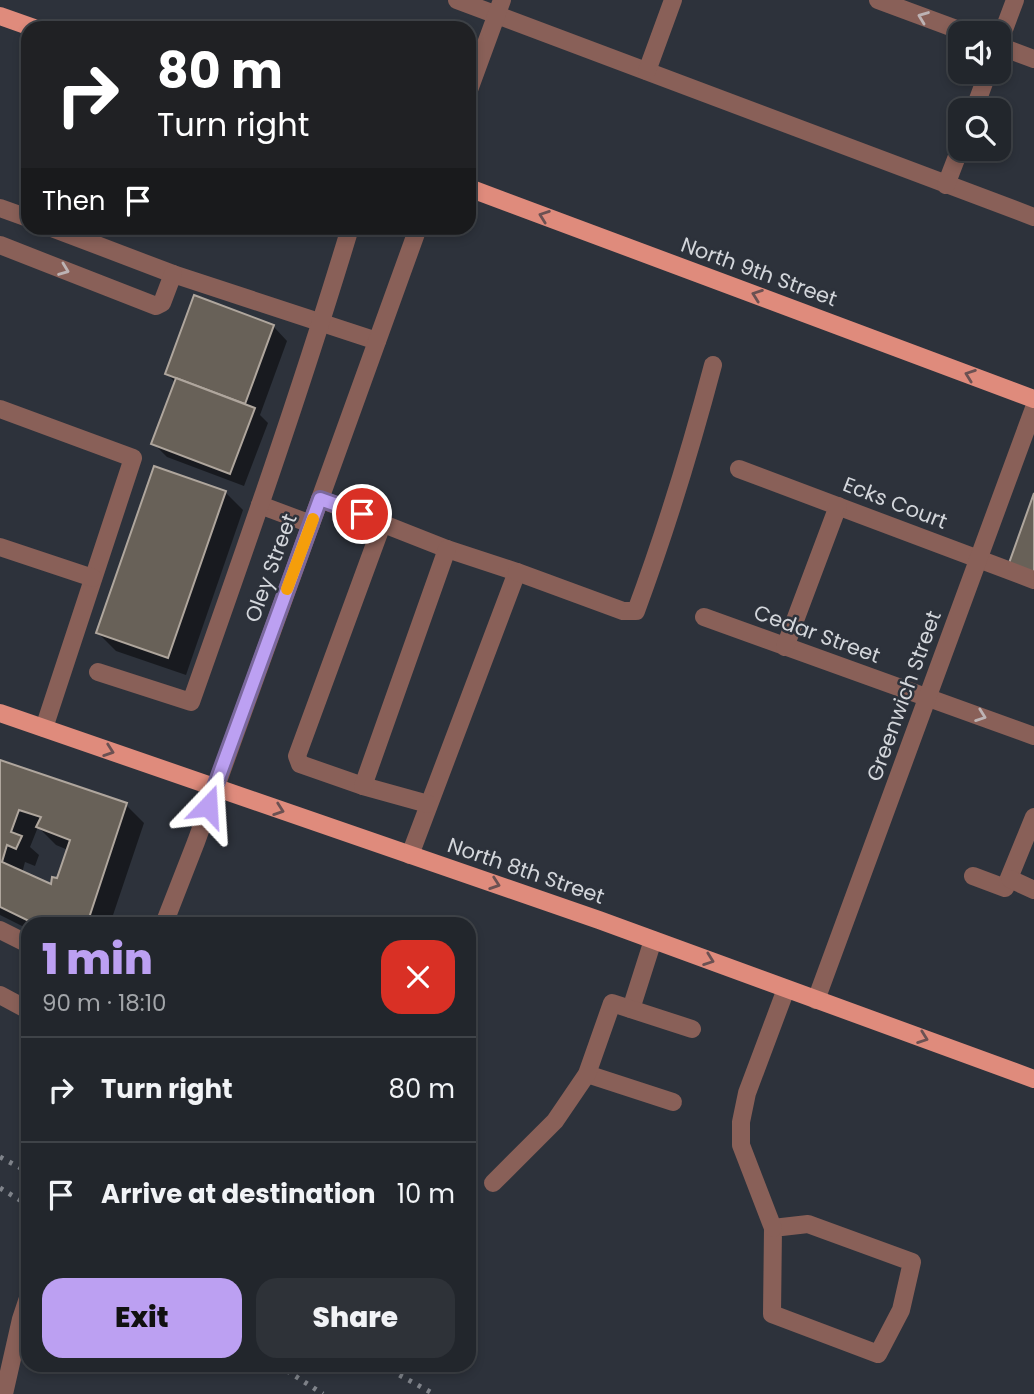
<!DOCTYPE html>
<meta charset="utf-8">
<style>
:root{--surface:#22262c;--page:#2e3238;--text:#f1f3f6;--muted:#a2a5a9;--line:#3f4348;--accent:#bca0f2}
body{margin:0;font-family:Poppins,sans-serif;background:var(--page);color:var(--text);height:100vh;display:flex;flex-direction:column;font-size:26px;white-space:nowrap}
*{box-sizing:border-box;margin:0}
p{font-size:23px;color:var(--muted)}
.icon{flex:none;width:38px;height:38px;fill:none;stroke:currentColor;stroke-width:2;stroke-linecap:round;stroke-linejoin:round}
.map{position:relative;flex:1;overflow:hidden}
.drawer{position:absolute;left:21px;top:917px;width:455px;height:455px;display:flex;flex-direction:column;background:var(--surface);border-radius:21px;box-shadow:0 4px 10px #0003,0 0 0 2px var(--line)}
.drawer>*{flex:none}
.hud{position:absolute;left:21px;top:21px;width:455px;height:214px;border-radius:21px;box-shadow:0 4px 10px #0003,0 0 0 2px var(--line);background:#202124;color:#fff;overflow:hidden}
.fabs{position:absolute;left:948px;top:21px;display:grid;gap:14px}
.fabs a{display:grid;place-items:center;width:63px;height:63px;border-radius:14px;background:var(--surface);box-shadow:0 4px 10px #0003,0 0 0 2px var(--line);font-size:35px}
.pin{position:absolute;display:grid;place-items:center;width:60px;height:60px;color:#fff;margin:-30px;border:4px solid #fff;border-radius:50%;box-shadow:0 2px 7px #0007}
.me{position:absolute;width:77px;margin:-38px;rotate:20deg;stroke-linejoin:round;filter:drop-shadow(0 0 5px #0008)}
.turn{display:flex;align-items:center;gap:24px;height:147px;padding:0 21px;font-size:32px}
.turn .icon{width:91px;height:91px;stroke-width:2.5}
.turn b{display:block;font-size:49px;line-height:60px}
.then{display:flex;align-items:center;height:66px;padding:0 21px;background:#0003;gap:14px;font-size:26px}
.round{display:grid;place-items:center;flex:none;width:74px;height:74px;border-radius:21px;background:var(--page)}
.summary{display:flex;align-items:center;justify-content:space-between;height:119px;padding:0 21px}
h1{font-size:42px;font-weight:800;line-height:52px;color:var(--accent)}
.action{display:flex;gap:14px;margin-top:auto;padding:14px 21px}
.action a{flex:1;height:80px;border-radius:21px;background:var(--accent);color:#111;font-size:28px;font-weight:800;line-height:80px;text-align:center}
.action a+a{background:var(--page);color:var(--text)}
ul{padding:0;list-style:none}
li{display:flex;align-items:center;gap:21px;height:105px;padding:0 21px;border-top:2px solid var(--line)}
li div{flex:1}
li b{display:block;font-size:26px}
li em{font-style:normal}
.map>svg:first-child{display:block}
.shadow{fill:#0007;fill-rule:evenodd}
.building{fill:#686158;stroke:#afa69d;stroke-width:2;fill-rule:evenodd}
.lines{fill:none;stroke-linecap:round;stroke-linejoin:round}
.minor{stroke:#896058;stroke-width:18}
.major{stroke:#df8b7c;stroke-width:18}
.rail{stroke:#7f838a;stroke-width:5;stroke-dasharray:3.5 7;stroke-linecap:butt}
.oneway{stroke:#bdb3b4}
.oneway2{stroke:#6b5152}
.route-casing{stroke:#7a689d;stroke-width:18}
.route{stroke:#bca0f2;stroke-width:12}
.slow{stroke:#f59e0b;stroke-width:12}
.labels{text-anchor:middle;stroke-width:5;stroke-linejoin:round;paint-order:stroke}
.street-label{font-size:21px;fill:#d3d6db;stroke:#2d323b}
</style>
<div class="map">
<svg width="1034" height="1394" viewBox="0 0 1034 1394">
<rect width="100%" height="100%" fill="#2d323b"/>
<g class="shadow">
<path d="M195 298 274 327 287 341 260 415 268 423 244 486 167 457 153 443 176 383 167 374Z"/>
<path d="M225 492 243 510 186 675 116 651 98 633Z"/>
<path d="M0 762 126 805 144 823 110 924H28V929L0 915ZM38 827 56 845 68 850 58 880 52 887 22 873 25 862 35 866 39 855 30 847Z"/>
</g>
<g class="building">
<path d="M194 295 274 325 245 404 165 374Z"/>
<path d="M176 378 255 408 230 474 151 444Z"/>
<path d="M154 466 226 491 168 658 96 633Z"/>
<path d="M1034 493V576L1008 566Z"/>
<path d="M0 760 127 803 87 924H35L0 907ZM19 810 41 817 36 827 70 840 57 878 52 877 51 884 2 862 7 845 16 849 22 836 11 832Z"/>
</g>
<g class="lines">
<g class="minor">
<path d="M457 0 1034 217"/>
<path d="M878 0 967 33"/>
<path d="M999 43 1015 0"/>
<path d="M999 46 1034 59"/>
<path d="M647 71 673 0"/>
<path d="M469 90 502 0"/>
<path d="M974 110 988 72"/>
<path d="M946 185 961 146"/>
<path d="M0 208 28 218"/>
<path d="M52 228 173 274 377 341"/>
<path d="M0 245 156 306 162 303 173 274"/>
<path d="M0 409 133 458 44 728"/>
<path d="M739 469 1034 580"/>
<path d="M320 499 447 549 517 572 410 855"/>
<path d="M260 505 311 524"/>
<path d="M383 522 297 756 300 764 363 786 428 804"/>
<path d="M0 547 93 578"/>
<path d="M517 572 623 611H636C666 530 691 448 713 365"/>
<path d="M704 617 1034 736"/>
<path d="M785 647 838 506"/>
<path d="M98 672 191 702C247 544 302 387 350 228"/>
<path d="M363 786 447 549"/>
<path d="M973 876 1005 888 1034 817"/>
<path d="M1010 879 1034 890"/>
<path d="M164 924 196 842 418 228"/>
<path d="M0 930 28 944"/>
<path d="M0 995 28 1010"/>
<path d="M816 1000 1034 408"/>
<path d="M631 1009 653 940"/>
<path d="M587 1074 673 1102"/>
<path d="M493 1183 555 1121 587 1074 612 1003 692 1029"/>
<path d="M808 1224 912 1262 901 1310 878 1354 772 1314 773 1228Z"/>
<path d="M773 1228 741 1145V1122L747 1093 786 989"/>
<path d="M4 1394 21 1319 28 1298"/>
</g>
<g class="major">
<path d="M0 16 34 28"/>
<path d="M469 188 1034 399"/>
<path d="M0 713 599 920 1034 1079"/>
</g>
<g class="rail">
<path d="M0 1157 28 1172"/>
<path d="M0 1188 28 1205"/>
<path d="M278 1365 323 1394"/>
<path d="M381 1365 434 1394"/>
</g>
</g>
<defs><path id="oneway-chevron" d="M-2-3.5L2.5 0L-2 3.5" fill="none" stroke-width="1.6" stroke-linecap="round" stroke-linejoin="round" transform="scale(1.75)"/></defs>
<g class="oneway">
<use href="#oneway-chevron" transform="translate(923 17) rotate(-159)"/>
<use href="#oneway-chevron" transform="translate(64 270) rotate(21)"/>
<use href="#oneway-chevron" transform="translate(981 716) rotate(20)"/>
</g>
<g class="oneway2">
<use href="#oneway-chevron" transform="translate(544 216) rotate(-160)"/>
<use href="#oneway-chevron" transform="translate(757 295) rotate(-160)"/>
<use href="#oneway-chevron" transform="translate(970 375) rotate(-160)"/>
<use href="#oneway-chevron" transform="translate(109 751) rotate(19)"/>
<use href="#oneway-chevron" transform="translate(279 810) rotate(19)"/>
<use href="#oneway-chevron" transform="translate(495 884) rotate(19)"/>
<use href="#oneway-chevron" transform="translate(709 960) rotate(20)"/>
<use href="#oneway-chevron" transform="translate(923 1038) rotate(20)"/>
</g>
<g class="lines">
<defs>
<path id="route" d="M208 806 320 499 362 514"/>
</defs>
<use href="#route" class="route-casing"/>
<use href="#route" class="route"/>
<path class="slow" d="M287 589 313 519"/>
</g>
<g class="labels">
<g class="street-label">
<text transform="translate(759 272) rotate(20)" y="7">North 9th Street</text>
<text transform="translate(895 503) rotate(21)" y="7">Ecks Court</text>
<text transform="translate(271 568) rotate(-70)" y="7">Oley Street</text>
<text transform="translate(817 634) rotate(20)" y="7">Cedar Street</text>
<text transform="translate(904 696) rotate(-70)" y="7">Greenwich Street</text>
<text transform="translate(526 871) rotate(19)" y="7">North 8th Street</text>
</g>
</g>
</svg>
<div class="fabs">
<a><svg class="icon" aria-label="sound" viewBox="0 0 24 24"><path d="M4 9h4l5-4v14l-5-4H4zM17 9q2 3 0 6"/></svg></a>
<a><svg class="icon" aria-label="search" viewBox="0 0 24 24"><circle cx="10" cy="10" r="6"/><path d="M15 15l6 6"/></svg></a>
</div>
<div class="pin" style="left:362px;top:514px;background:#d93025"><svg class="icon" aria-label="arrive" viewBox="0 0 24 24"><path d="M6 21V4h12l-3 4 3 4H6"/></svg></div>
<svg class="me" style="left:208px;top:806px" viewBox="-20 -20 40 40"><path d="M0-17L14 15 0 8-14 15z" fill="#bca0f2" stroke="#fff" stroke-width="4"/></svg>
<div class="hud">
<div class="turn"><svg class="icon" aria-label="right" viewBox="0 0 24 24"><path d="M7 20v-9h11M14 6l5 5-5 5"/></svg><div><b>80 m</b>Turn right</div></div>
<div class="then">Then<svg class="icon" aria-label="arrive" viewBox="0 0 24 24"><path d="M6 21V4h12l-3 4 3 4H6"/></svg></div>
</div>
<section class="drawer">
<div class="summary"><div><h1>1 min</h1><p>90 m · 18:10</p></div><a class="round" style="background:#d93025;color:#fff"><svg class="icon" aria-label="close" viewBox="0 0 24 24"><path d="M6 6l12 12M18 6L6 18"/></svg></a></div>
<ul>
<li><svg class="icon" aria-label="right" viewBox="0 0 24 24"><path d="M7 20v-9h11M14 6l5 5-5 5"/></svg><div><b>Turn right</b></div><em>80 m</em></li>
<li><svg class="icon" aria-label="arrive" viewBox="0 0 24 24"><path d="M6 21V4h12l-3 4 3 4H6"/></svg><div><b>Arrive at destination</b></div><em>10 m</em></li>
</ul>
<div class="action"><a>Exit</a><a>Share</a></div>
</section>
</div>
